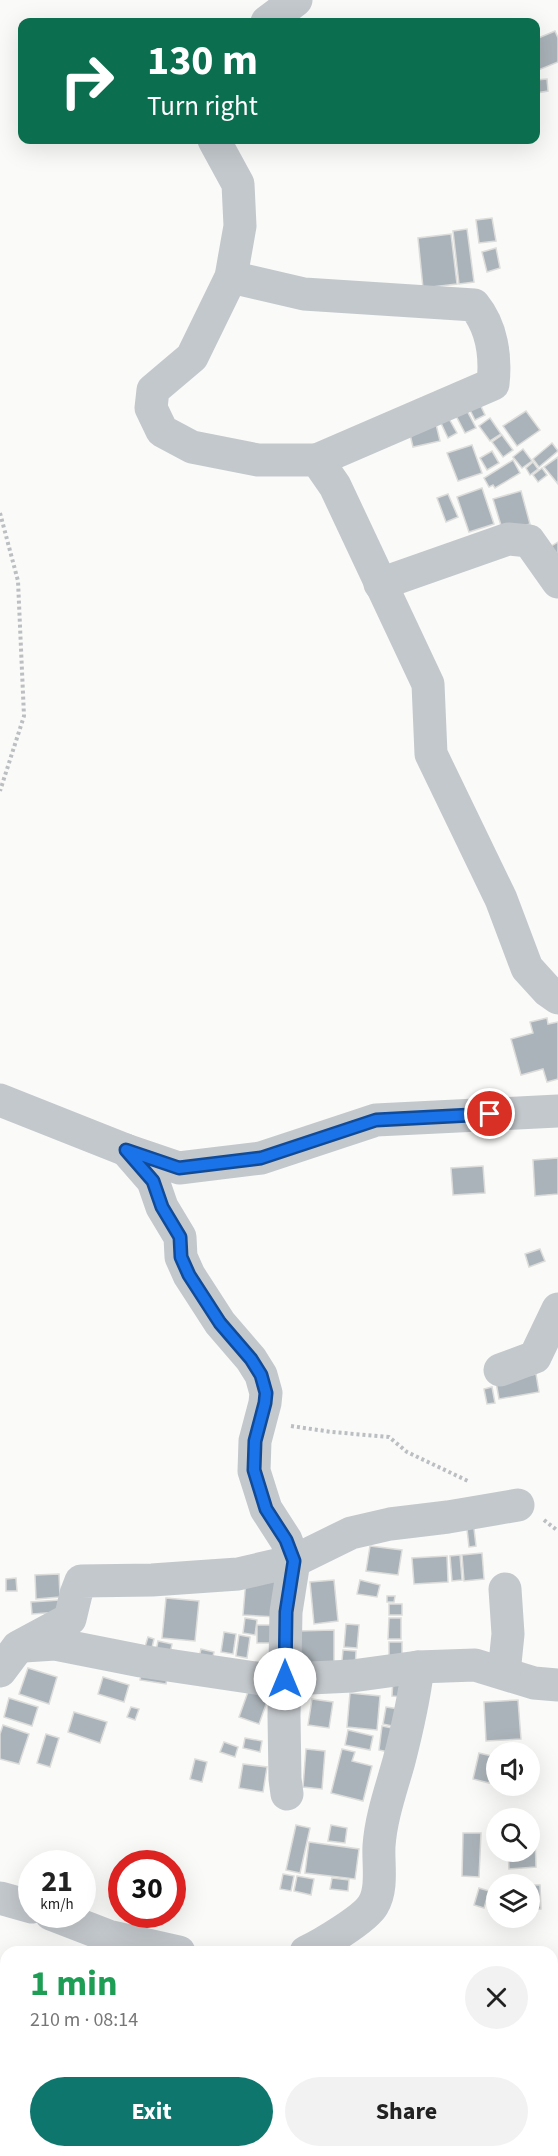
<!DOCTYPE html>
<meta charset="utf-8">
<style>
:root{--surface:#fff;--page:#f2f2f2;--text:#222;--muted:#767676;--accent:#0f766e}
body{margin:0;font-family:"Source Sans 3",sans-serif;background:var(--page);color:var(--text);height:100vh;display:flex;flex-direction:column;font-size:22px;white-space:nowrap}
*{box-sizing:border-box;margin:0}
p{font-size:20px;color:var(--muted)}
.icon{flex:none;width:33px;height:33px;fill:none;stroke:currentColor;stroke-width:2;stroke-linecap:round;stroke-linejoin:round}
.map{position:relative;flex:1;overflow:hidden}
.panel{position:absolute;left:0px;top:1946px;width:558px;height:212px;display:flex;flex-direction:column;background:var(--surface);border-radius:18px 18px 0 0;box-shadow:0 6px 24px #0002}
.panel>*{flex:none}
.top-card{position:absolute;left:18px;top:18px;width:522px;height:126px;border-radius:12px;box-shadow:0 6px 24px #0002;background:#0b6e4f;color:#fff;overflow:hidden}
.controls{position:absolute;left:486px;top:1742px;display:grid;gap:12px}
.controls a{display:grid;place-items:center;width:54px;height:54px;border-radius:50%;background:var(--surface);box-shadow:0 6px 24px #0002;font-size:30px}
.speed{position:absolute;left:18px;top:1850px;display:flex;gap:12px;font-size:30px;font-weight:700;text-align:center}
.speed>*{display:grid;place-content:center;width:78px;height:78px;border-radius:50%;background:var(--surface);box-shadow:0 6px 24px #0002;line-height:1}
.speed small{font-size:15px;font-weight:400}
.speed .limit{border:9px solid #d22;background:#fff;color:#111}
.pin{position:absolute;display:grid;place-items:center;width:51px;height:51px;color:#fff;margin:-26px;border:3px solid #fff;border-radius:50%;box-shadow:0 2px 6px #0007}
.me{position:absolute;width:66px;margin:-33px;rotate:0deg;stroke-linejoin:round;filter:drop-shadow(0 0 4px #0008)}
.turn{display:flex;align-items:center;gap:21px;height:126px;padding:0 30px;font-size:27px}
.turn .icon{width:78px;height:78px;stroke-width:2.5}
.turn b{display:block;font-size:42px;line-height:51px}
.round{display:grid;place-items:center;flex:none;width:63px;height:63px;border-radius:32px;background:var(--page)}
.summary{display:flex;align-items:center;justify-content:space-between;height:102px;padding:0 30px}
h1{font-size:36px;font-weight:700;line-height:45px;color:#1e9e55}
.primary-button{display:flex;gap:12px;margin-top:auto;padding:12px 30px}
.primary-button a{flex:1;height:69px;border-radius:36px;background:var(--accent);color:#fff;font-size:24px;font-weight:700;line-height:69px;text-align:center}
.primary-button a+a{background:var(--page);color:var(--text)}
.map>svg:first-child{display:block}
.building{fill:#aab3b9;stroke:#dcdcda;stroke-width:1.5}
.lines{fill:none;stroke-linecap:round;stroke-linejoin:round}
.path{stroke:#bbbfc2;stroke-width:4;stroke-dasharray:3 3;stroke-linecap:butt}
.minor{stroke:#c3c8cc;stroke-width:33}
.route-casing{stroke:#114b97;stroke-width:15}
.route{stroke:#1a73e8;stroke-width:10}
</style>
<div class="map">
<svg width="558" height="2156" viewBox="0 0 558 2156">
<rect width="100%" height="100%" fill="#fafaf8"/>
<g class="building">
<path d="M555 31 558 38V62L536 71V39Z"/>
<path d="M547 79 548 91 536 93V80Z"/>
<path d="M492 218 496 241 479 243 476 220Z"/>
<path d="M467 229 474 282 459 284 453 231Z"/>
<path d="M451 234 457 284 423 288 418 238Z"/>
<path d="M496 248 500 268 487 272 482 252Z"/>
<path d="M477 398 485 415 475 420 467 404Z"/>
<path d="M463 403 476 428 465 433 452 408Z"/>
<path d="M526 411 540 430 517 446 503 426Z"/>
<path d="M448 417 457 433 448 438 440 421Z"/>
<path d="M490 418 501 434 490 441 479 426Z"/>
<path d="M435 420 440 441 413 447 408 426Z"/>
<path d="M502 435 513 450 503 457 492 442Z"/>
<path d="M552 443 558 451 539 467 533 459Z"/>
<path d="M472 445 482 473 458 481 447 453Z"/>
<path d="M523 449 532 461 522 468 513 457Z"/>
<path d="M492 451 499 463 487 470 480 458Z"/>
<path d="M558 457V484L544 467Z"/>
<path d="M513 460 520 473 495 488 493 485 489 487 484 478Z"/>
<path d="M533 462 538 469 530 475 526 468Z"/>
<path d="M542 468 547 475 538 482 533 475Z"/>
<path d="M482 488 494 524 469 532 457 497Z"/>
<path d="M521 491 530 524 503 532 493 499Z"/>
<path d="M448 494 458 517 446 522 437 498Z"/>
<path d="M558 542V564L548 548Z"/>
<path d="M547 1018 548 1024 558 1022V1079L547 1082 543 1069 521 1075 511 1039 533 1033 530 1022Z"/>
<path d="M558 1158V1194L535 1196 533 1160Z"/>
<path d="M483 1166 485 1193 453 1195 451 1168Z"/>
<path d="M540 1249 545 1261 529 1267 525 1254Z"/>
<path d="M536 1374 539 1392 499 1399 496 1382Z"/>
<path d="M492 1387 495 1403 487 1404 484 1389Z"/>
<path d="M466 1520H473L476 1546 469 1547Z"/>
<path d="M370 1546 402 1550 398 1575 366 1571Z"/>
<path d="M482 1553 484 1579 464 1581 462 1555Z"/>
<path d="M460 1555 462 1580 452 1581 450 1556Z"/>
<path d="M447 1556 448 1582 414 1584 412 1558Z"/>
<path d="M59 1574 60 1597 36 1599 35 1575Z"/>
<path d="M16 1578 17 1591H6V1579Z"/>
<path d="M246 1579 280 1582 277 1617 243 1615Z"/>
<path d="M334 1580 338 1621 314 1624 310 1582Z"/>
<path d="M360 1580 380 1585 377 1597 357 1594Z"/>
<path d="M387 1596H395L394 1602H387Z"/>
<path d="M166 1598 199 1601 195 1641 162 1638Z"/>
<path d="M60 1600 61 1612 32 1614 31 1602Z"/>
<rect x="389" y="1604" width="13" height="11"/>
<path d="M245 1618 257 1620 255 1635 243 1633Z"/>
<path d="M389 1618H401V1639H388Z"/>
<path d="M346 1624 359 1625 357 1648 344 1647Z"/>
<rect x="257" y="1625" width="21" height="18"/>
<path d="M334 1630V1664L297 1665V1631Z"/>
<path d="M224 1632 236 1634 233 1654 221 1652Z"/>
<path d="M239 1635 250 1637 247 1658 236 1656Z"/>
<path d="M148 1637 154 1639 151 1652 144 1650Z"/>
<path d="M158 1641 172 1644 169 1659 155 1656Z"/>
<rect x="389" y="1642" width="13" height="21"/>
<path d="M201 1649 214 1652 211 1665 198 1662Z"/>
<path d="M343 1650 356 1651 355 1672 341 1671Z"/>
<path d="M143 1666 168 1669 166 1684 140 1680Z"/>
<path d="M28 1668 57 1677 49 1704 19 1694Z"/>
<path d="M103 1677 129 1685 124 1702 98 1694Z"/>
<path d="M393 1679 405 1680 403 1697 392 1696Z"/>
<path d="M249 1689 269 1696 259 1724 239 1717Z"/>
<path d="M350 1693 380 1696 377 1730 347 1727Z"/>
<path d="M9 1698 38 1707 32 1726 4 1717Z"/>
<path d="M312 1699 333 1702 329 1728 308 1725Z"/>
<path d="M518 1700 521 1739 486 1741 484 1702Z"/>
<path d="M131 1707 139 1709 135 1720 127 1717Z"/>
<path d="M386 1707 399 1709 397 1727 383 1724Z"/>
<path d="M74 1712 107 1722 100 1743 68 1732Z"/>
<path d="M3 1725 29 1734 19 1764 0 1759V1734Z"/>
<path d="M382 1726 397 1729 393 1753 379 1750Z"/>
<path d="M348 1730 373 1736 370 1750 345 1745Z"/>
<path d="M46 1734 59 1738 50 1767 37 1763Z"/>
<path d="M245 1738 262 1741 260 1752 243 1748Z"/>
<path d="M224 1742 238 1747 235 1757 220 1752Z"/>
<path d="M306 1749 325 1751 322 1789 303 1787Z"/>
<path d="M342 1749 355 1752 352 1761 372 1766 363 1801 331 1793Z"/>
<path d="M479 1753 496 1757 489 1783 473 1779Z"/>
<path d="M195 1759 207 1762 202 1782 190 1779Z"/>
<path d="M243 1764 267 1767 263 1792 239 1788Z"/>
<path d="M296 1825 310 1828 300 1873 286 1870Z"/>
<path d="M331 1825 347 1828 345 1843 328 1841Z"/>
<path d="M463 1833H481L479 1877 462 1876Z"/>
<path d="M535 1837 536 1867 509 1869 508 1851H530V1838Z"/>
<path d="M309 1842 359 1849 355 1879 305 1873Z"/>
<path d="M283 1874 294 1876 291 1891 280 1889Z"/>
<path d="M297 1876 314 1879 311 1895 294 1891Z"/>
<path d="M332 1878 349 1880 348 1891 330 1889Z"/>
<path d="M530 1885H540L541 1909 530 1910Z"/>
<path d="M479 1888 489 1891 484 1908 474 1905Z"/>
</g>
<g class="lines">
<g class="path">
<path d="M0 513 18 581 24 716 0 791"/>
<path d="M291 1426 332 1432 389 1437 407 1452 468 1481"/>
<path d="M544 1520 558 1531"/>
</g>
<g class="minor">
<path d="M267 22 296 0"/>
<path d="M214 140 238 184 240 226 231 277 192 357 153 390 151 408 162 431 192 447 258 460H317L335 486 428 684 431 754 501 899 527 968 548 991 558 998"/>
<path d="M231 277 304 294 474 305C492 327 496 357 493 384L317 460"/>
<path d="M380 584 508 539 529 541 558 582"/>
<path d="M0 1100 126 1150 179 1168 261 1158 376 1120 558 1111"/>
<path d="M126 1150 153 1181 162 1207 180 1237 181 1257 189 1275 220 1323 251 1359 261 1375 266 1393 265 1403 255 1441 254 1471 266 1509 286 1540 294 1561 286 1612 284 1716 285 1779 287 1794"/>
<path d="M500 1370 535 1357 558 1309"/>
<path d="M24 1646 55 1644 141 1661 269 1680 352 1676 418 1667 475 1665 534 1683 558 1685"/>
<path d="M0 1671 18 1647 70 1619 76 1594 81 1581 152 1580 238 1574 294 1561 351 1533 390 1524 448 1517 518 1505"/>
<path d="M504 1673 508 1634 505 1589"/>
<path d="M0 1898 32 1907"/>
<path d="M51 1914 108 1936 179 1952"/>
<path d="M306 1952C321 1945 365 1919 373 1905 383 1889 378 1864 379 1846 381 1817 391 1790 399 1761 407 1730 414 1699 418 1667"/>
<path d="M0 2061 6 2062"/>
<path d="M187 2156V2151"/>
</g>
</g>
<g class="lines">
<defs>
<path id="route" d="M285 1679 286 1612 294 1561 286 1540 266 1509 254 1470 255 1441 265 1403 266 1393 261 1375 251 1359 220 1323 189 1275 181 1257 180 1237 162 1207 153 1181 126 1150 179 1168 261 1158 376 1120 490 1114"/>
</defs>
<use href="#route" class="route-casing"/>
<use href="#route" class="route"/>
</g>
</svg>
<div class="controls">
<a><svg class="icon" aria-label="sound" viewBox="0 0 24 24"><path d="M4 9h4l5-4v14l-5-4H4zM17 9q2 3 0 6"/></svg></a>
<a><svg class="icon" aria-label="search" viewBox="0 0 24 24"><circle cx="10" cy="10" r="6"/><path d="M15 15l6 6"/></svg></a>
<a><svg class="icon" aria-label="layers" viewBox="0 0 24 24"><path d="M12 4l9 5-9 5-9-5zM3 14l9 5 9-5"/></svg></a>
</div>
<div class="speed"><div>21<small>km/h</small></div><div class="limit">30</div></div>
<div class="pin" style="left:490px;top:1114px;background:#d93025"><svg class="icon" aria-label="arrive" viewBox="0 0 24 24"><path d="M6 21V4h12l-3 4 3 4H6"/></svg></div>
<svg class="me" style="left:285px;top:1679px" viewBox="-20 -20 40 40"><circle r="19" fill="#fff"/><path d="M0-13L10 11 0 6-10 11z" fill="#1a73e8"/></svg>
<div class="top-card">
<div class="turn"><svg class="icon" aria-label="right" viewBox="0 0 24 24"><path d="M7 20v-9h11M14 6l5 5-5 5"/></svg><div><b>130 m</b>Turn right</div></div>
</div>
<section class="panel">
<div class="summary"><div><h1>1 min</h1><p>210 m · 08:14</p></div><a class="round"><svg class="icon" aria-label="close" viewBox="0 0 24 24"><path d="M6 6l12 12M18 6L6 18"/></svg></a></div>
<div class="primary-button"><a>Exit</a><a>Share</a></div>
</section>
</div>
